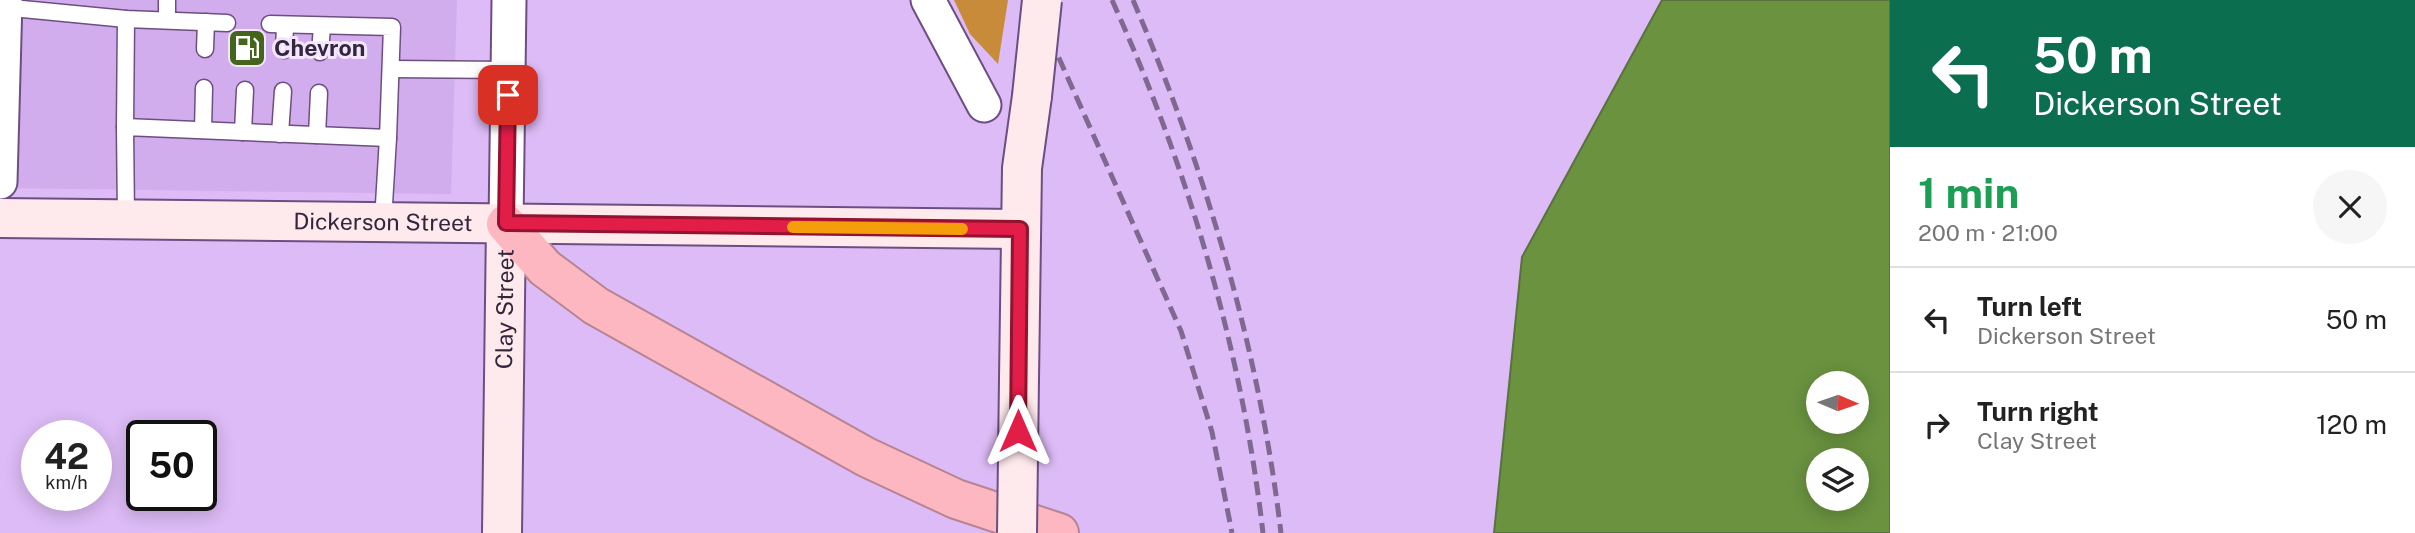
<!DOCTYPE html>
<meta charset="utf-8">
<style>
:root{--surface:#fff;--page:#f6f6f6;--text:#222;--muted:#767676;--line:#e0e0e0}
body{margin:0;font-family:"Public Sans",sans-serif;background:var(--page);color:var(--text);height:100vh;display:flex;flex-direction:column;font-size:26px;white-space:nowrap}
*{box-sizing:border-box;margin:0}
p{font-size:23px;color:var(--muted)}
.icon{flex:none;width:38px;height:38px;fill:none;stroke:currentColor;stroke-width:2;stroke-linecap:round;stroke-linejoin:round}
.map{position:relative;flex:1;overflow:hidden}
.sheet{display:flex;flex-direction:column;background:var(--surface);width:525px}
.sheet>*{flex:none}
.banner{background:#0b6e4f;color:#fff;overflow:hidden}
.needle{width:46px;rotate:92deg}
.tools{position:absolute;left:1806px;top:371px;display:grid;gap:14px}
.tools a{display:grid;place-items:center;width:63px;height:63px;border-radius:50%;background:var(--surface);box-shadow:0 4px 18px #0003;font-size:35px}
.speed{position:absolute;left:21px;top:420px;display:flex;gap:14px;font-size:35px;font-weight:700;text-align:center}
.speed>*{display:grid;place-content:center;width:91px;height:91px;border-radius:50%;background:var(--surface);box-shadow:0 4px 18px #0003;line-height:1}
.speed small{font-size:18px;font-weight:400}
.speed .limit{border:4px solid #111;border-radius:10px;background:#fff;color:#111}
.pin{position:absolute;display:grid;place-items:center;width:60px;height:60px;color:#fff;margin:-30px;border-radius:14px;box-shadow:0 4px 10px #0006}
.me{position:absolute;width:77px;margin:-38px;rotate:0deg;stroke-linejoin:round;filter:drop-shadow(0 0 5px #0008)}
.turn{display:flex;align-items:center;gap:24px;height:147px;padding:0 28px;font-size:32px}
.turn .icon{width:91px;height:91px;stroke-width:2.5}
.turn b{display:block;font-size:49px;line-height:60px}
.round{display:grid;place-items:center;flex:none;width:74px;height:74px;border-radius:37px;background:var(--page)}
.summary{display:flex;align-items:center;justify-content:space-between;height:119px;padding:0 28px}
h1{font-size:42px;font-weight:700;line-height:52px;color:#1e9e55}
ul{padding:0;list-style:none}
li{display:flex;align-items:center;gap:21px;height:105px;padding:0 28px;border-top:2px solid var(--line)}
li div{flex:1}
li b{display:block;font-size:26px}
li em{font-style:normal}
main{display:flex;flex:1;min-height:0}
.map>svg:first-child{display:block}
.built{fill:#d2aded}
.forest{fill:#c88b39}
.water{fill:#6a923f;stroke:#5a723e;stroke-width:2;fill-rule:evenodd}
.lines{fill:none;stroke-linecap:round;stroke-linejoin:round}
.lane-casing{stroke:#6d4e82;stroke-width:19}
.street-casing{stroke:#6d4e82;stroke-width:37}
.secondary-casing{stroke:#6d4e82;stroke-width:42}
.highway-casing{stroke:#b68492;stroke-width:42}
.lane{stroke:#fff;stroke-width:16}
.street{stroke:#fff;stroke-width:33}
.secondary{stroke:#fee9ec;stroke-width:38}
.highway{stroke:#fdb7c0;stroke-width:38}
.rail{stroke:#806990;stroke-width:5;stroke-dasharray:14 7;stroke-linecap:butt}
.secondary-bridge-casing{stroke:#6d4e82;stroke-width:42;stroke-linecap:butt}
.secondary-bridge{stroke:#fee9ec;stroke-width:38}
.route-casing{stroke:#92132f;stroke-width:18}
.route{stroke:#e11d48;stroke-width:12}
.slow{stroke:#f59e0b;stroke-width:12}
.labels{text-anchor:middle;stroke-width:6;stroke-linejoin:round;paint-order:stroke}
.poi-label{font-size:23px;font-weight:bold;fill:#33263c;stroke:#f3e5fd;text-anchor:start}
.street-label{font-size:23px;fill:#33263c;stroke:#f3e5fd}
</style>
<main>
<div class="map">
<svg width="1890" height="533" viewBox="0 0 1890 533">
<rect width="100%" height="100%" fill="#ddbbf6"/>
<path class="built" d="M0 0H457L451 194 0 188Z"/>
<path class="forest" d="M954 0H1008L998 64 970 34Z"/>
<path class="water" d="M1662 0H1890V533H1494L1522 257ZM1818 383H1857V422H1818ZM1818 460H1857V499H1818Z"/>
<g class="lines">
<defs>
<g id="lane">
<path d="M2 7 126 19 227 23"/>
<path d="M167 20V0"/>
<path d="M205 49 206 22"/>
<path d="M284 50 285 25"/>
<path d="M320 52 322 27"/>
<path d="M391 69 508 70"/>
<path d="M125 127 126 19"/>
<path d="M203 130 204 88"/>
<path d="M243 132 245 90"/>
<path d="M280 134 283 91"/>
<path d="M317 135 319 93"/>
<path d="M126 219 125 127 388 138 392 27 270 24"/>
<path d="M383 221 388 138"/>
</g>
<g id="street">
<path d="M928 0 984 105"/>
<path d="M0 182 5 0"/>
<path d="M506 224 509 0"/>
</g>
<g id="secondary">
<path id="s1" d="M0 218 1020 229"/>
<path d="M1019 379 1022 168 1032 96"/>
<path id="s2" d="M502 533 506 224"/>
</g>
<path id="highway" d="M506 224 545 268 596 306 866 457 956 499 1059 533"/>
</defs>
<use href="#lane" class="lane-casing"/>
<use href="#street" class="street-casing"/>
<use href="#secondary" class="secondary-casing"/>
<use href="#highway" class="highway-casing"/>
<use href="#lane" class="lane"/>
<use href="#street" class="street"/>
<use href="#secondary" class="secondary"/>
<use href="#highway" class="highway"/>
<g class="rail">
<path d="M1033 0 1181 331 1212 432 1232 533"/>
<path d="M1112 0C1188 168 1242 350 1263 533"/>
<path d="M1133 0C1206 171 1259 348 1281 533"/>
</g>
<defs>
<g id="secondary-bridge">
<path d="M1032 96 1042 0"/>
<path d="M1017 533 1019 379"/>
</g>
</defs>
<use href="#secondary-bridge" class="secondary-bridge-casing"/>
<use href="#secondary-bridge" class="secondary-bridge"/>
</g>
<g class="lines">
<defs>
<path id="route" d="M508 95 506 223 1020 229 1018 431"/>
</defs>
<use href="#route" class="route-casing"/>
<use href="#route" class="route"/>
<path class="slow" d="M793 227 962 229"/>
</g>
<defs>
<symbol id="fuel-square" viewBox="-11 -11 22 22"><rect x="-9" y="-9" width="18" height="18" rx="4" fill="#44661c" stroke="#f3e5fd"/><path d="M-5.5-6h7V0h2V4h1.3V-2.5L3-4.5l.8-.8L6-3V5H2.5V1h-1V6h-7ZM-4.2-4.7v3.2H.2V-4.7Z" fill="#fff"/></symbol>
</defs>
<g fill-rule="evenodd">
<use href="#fuel-square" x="225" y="26" width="44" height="44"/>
</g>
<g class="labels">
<g class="poi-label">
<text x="274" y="56">Chevron</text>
</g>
<g class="street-label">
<text dy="8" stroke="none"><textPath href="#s1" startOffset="383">Dickerson Street</textPath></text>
<text dy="8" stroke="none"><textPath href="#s2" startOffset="224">Clay Street</textPath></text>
</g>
</g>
</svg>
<div class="tools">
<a><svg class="needle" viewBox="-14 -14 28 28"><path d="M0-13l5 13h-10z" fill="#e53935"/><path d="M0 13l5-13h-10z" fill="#767676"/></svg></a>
<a><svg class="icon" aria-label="layers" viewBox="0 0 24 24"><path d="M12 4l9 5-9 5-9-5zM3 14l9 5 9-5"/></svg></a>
</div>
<div class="speed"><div>42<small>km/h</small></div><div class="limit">50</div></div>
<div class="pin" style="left:508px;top:95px;background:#d93025"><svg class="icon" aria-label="arrive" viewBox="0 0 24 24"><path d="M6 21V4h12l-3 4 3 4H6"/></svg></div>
<svg class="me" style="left:1018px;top:431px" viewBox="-20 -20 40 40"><path d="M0-17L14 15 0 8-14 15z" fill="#e11d48" stroke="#fff" stroke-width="4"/></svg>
</div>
<section class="sheet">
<div class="banner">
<div class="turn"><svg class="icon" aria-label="left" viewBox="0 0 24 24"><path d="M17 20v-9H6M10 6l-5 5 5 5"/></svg><div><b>50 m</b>Dickerson Street</div></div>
</div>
<div class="summary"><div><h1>1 min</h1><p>200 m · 21:00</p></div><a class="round"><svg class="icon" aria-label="close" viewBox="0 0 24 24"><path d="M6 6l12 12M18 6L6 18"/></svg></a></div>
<ul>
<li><svg class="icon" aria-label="left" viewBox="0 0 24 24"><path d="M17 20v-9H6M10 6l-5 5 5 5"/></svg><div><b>Turn left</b><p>Dickerson Street</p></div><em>50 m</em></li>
<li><svg class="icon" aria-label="right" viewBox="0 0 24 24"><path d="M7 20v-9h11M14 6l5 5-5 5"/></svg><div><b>Turn right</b><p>Clay Street</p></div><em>120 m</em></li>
</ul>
</section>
</main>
